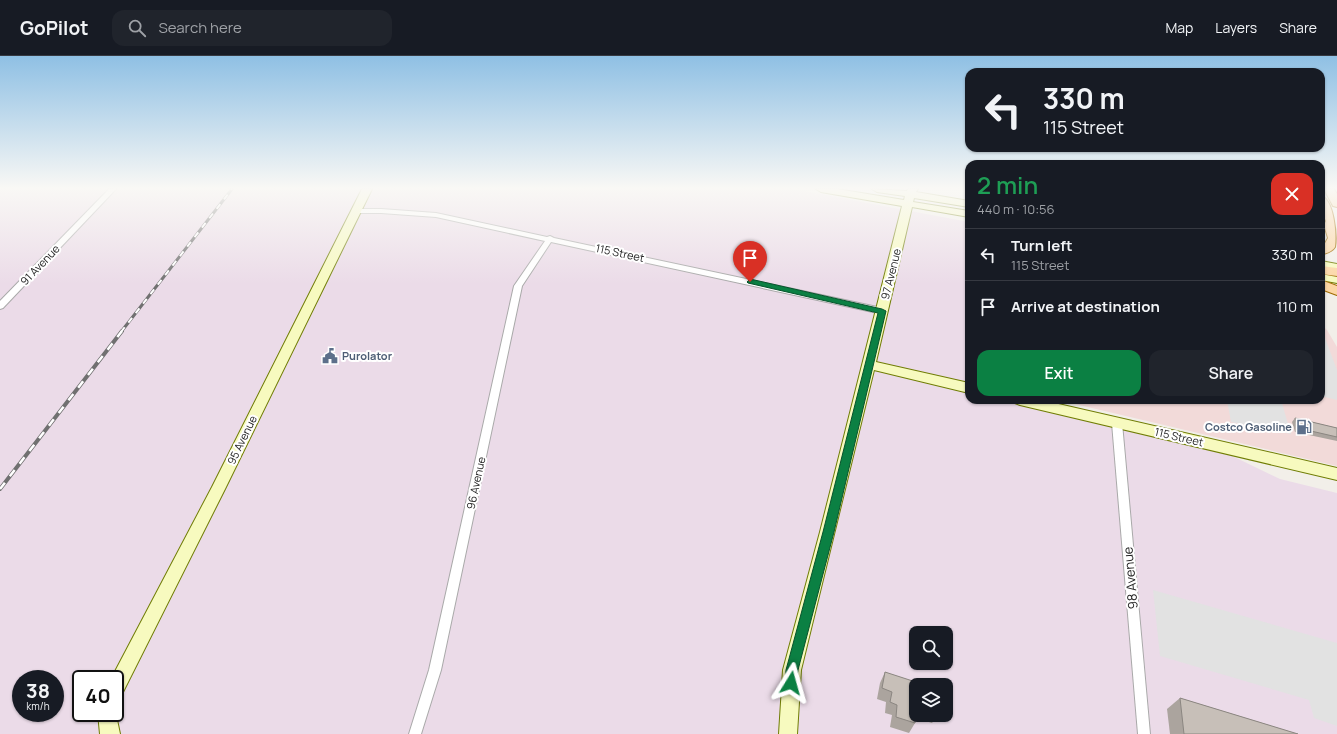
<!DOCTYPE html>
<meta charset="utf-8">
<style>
:root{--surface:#171b24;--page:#20242c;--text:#f1f3f6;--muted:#9ea1a6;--line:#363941;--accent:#0b8043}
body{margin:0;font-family:Manrope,sans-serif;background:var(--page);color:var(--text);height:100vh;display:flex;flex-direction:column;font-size:15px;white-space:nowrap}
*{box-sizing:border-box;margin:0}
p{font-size:13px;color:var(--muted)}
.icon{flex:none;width:22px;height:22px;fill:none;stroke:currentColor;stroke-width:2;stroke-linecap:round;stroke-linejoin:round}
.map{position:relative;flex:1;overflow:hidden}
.panel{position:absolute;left:965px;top:104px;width:360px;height:244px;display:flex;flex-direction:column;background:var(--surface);border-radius:12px;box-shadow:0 1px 3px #0004}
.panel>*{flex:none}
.banner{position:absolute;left:965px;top:12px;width:360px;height:84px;border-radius:12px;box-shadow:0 1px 3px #0004;background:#171b24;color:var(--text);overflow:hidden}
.fabs{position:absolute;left:909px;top:570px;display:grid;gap:8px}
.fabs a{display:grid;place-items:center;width:44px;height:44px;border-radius:8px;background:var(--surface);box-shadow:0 1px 3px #0004;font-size:20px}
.speed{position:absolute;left:12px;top:614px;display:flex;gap:8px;font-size:20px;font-weight:700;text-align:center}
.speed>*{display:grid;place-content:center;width:52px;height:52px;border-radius:50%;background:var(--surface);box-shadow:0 1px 3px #0004;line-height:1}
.speed small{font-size:10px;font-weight:400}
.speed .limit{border:2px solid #111;border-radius:6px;background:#fff;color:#111}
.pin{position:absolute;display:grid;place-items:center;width:34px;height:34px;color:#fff;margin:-41px -17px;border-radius:50% 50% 50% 0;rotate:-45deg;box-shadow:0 0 4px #0007}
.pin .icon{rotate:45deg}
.me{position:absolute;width:44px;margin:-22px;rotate:8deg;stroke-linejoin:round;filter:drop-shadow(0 0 3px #0008)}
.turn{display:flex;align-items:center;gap:14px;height:84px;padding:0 12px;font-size:18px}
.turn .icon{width:52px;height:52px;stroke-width:2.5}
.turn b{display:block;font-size:28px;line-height:34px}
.round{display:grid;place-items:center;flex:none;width:42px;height:42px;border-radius:12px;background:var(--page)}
.summary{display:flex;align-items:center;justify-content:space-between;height:68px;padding:0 12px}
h1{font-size:24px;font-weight:600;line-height:30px;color:#1e9e55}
.primary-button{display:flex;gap:8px;margin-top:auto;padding:8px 12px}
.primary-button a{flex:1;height:46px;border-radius:12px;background:var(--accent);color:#fff;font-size:16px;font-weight:600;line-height:46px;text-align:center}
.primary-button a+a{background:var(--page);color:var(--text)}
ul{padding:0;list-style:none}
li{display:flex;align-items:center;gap:12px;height:52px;padding:0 12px;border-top:1px solid var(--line)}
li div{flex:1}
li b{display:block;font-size:15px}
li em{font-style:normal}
header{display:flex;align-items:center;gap:24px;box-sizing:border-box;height:56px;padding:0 20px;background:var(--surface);border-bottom:1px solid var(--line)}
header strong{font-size:19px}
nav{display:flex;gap:22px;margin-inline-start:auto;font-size:14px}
.search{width:280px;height:36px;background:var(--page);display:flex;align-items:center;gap:10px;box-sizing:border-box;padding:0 14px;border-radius:12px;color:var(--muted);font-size:15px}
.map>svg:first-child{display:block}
.commercial{fill:#f2dad9}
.industrial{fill:#ebdbe8;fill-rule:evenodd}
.parking{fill:#e2e2e2}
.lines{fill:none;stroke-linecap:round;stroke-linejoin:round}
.street-casing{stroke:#a9a9a9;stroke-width:2}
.secondary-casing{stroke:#707d05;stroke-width:2}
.primary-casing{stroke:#a06b00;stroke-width:2}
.street{fill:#fff;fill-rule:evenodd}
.secondary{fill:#f7fabf;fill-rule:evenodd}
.primary{fill:#fcd6a4;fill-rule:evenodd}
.rail-far1-casing{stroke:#707070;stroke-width:3}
.rail-casing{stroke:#707070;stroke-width:4}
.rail-far1{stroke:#fff;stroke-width:2;stroke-dasharray:6;stroke-linecap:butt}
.rail{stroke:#fff;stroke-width:2.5;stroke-dasharray:8;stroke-linecap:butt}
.wall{fill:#aba49e}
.building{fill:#c7bfb8;stroke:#8b8681}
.route{fill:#0b8043;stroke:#07532c}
.labels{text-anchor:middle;stroke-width:4;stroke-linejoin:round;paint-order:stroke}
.street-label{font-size:11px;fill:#222;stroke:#fff}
.service-label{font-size:11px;font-weight:bold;fill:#4e5e75;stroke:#fff;text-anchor:start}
.near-street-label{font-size:13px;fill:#222;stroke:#fff}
</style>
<header>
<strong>GoPilot</strong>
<div class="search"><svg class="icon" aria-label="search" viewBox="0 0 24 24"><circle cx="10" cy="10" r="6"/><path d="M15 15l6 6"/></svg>Search here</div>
<nav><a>Map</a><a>Layers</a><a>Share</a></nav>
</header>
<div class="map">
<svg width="1337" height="678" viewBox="0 0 1337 678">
<rect width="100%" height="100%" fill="#f2efe9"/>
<path class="commercial" d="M1321 268 1327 274 1337 291V410L1058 344H1321Z"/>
<path class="industrial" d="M0 133H793L969 166V344H1030V352L1224 396 1280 423 1337 437V678H0ZM916 577H946V607H916ZM21 623H55V657H21ZM81 623H115V657H81ZM916 629H946V659H916Z"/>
<g class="parking">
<path d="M1321 277 1325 282 1337 314V344L1321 340Z"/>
<path d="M1227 344H1281L1291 378 1231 366Z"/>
<path d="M1153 534 1337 587V670L1314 662 1309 644 1160 600Z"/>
</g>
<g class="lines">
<defs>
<g id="street">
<path d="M109 133H116L3 252 0 253V245Z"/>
<path d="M381 153 436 157 547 181 550 180 554 182 882 252 886 255 882 258 551 186 522 230 441 614 421 678H409L429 614 514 230 545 185 436 161 381 157H356L353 155 356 153Z"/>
<path d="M1117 364 1120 365 1122 367 1150 678H1138L1112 367 1114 365Z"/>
</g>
<g id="secondary">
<path d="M362 133H372L225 433 121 640 115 643V623H111L212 431Z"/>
<path d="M816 133H837L904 144 905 140 877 136 872 133 907 135 908 133H918L916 136 969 145V151L914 142 913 146 969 155V161L912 151 876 306 969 327V337L874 314 801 614 797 678H779L783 614 820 476 902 150 821 136Z"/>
<path d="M1321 205 1337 208V214L1321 211Z"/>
<path d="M1321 218 1337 221V227L1321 224Z"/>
<path d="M1013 344H1041L1337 412V424L1020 349 1015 347Z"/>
<path d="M115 654 120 678H100L98 657H115Z"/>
</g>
<g id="primary">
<path d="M1324 133H1334L1337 138V151L1333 150Z"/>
<path d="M1321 140C1334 143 1337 180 1335 191 1332 196 1326 197 1321 199V190L1324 189 1328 182 1324 169 1326 165 1321 154Z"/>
<path d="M1321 210 1337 212V220L1321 218Z"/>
<path d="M1321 224 1337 230V239L1321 233Z"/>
</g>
</defs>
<use href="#street" class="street-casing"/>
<use href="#secondary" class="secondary-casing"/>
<use href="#primary" class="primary-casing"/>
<use href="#street" class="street"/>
<use href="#secondary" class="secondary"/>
<use href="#primary" class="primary"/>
<defs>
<path id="rail-far1" d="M121 276 232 133"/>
<path id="rail" d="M0 433 122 275"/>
</defs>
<use href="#rail-far1" class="rail-far1-casing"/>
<use href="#rail" class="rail-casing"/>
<use href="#rail-far1" class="rail-far1"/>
<use href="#rail" class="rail"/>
</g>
<g class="wall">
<path d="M1295 362 1337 372V385L1295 376 1292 366Z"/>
<path d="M885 616 916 629V659H938L932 667 916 662 915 667 909 677 890 671 892 659 885 657 886 646 877 643 880 627Z"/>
<path d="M1180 642 1298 678H1170L1167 653Z"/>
</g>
<g class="building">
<path d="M1295 362 1337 372V381L1298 372Z"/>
<path d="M885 616 925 629H916V658L915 667 896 661 897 649 890 646 892 636 882 632Z"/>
<path d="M1180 642 1298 678H1184Z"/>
</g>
<linearGradient id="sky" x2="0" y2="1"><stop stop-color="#8fc0e4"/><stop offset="0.58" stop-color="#f9f8f5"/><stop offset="1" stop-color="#f9f8f5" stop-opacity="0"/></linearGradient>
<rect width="1337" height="228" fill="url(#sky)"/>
<path class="route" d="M750 223 882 253 886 255 834 476 798 614 796 631 791 633 787 631 785 627 786 614 823 476 878 257 748 227 747 226Z"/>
<defs>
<symbol id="civic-bare" viewBox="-9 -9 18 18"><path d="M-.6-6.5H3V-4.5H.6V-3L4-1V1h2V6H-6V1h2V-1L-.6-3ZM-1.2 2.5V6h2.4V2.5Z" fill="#5c6f8a" stroke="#fff" stroke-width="2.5" paint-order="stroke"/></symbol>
<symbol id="fuel-bare" viewBox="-9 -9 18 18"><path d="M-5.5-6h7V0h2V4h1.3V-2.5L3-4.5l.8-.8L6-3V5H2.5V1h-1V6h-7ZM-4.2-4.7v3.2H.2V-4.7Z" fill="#5c6f8a" stroke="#fff" stroke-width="2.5" paint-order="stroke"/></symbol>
</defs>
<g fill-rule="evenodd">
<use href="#civic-bare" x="319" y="289" width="22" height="22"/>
<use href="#fuel-bare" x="1293" y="360" width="22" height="22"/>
</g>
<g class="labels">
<g class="street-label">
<text transform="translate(620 197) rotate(12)" y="4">115 Street</text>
<text transform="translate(40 209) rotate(-46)" y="4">91 Avenue</text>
<text transform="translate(891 218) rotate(-76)" y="4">97 Avenue</text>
<text transform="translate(1179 381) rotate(13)" y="4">115 Street</text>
<text transform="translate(242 384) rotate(-64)" y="4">95 Avenue</text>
<text transform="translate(476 427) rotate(-78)" y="4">96 Avenue</text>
</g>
<g class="service-label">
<text x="342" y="304">Purolator</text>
<text x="1292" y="375" text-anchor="end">Costco Gasoline</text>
</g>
<g class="near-street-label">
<text transform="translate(1130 522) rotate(-95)" y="5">98 Avenue</text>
</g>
</g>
</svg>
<div class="fabs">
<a><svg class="icon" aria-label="search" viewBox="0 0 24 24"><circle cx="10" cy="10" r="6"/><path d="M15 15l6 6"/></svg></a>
<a><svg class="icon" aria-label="layers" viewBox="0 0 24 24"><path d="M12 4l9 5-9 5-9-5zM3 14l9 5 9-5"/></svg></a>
</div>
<div class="speed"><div>38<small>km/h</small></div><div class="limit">40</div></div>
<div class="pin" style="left:750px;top:226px;background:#d93025"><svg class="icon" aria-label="arrive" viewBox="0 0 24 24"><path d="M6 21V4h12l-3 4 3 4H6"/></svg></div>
<svg class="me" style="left:791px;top:627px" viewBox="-20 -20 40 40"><path d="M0-17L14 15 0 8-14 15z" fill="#0b8043" stroke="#fff" stroke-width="4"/></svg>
<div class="banner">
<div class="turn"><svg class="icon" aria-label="left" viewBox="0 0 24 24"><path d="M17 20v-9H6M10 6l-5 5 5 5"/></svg><div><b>330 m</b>115 Street</div></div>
</div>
<section class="panel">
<div class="summary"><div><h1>2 min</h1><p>440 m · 10:56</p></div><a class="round" style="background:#d93025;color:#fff"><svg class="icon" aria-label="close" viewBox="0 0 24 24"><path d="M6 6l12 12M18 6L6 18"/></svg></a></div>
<ul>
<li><svg class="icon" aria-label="left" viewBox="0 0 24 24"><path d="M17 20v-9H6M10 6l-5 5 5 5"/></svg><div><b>Turn left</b><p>115 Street</p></div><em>330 m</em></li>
<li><svg class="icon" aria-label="arrive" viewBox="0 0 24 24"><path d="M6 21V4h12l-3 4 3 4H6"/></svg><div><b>Arrive at destination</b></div><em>110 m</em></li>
</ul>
<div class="primary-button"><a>Exit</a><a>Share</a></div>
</section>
</div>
